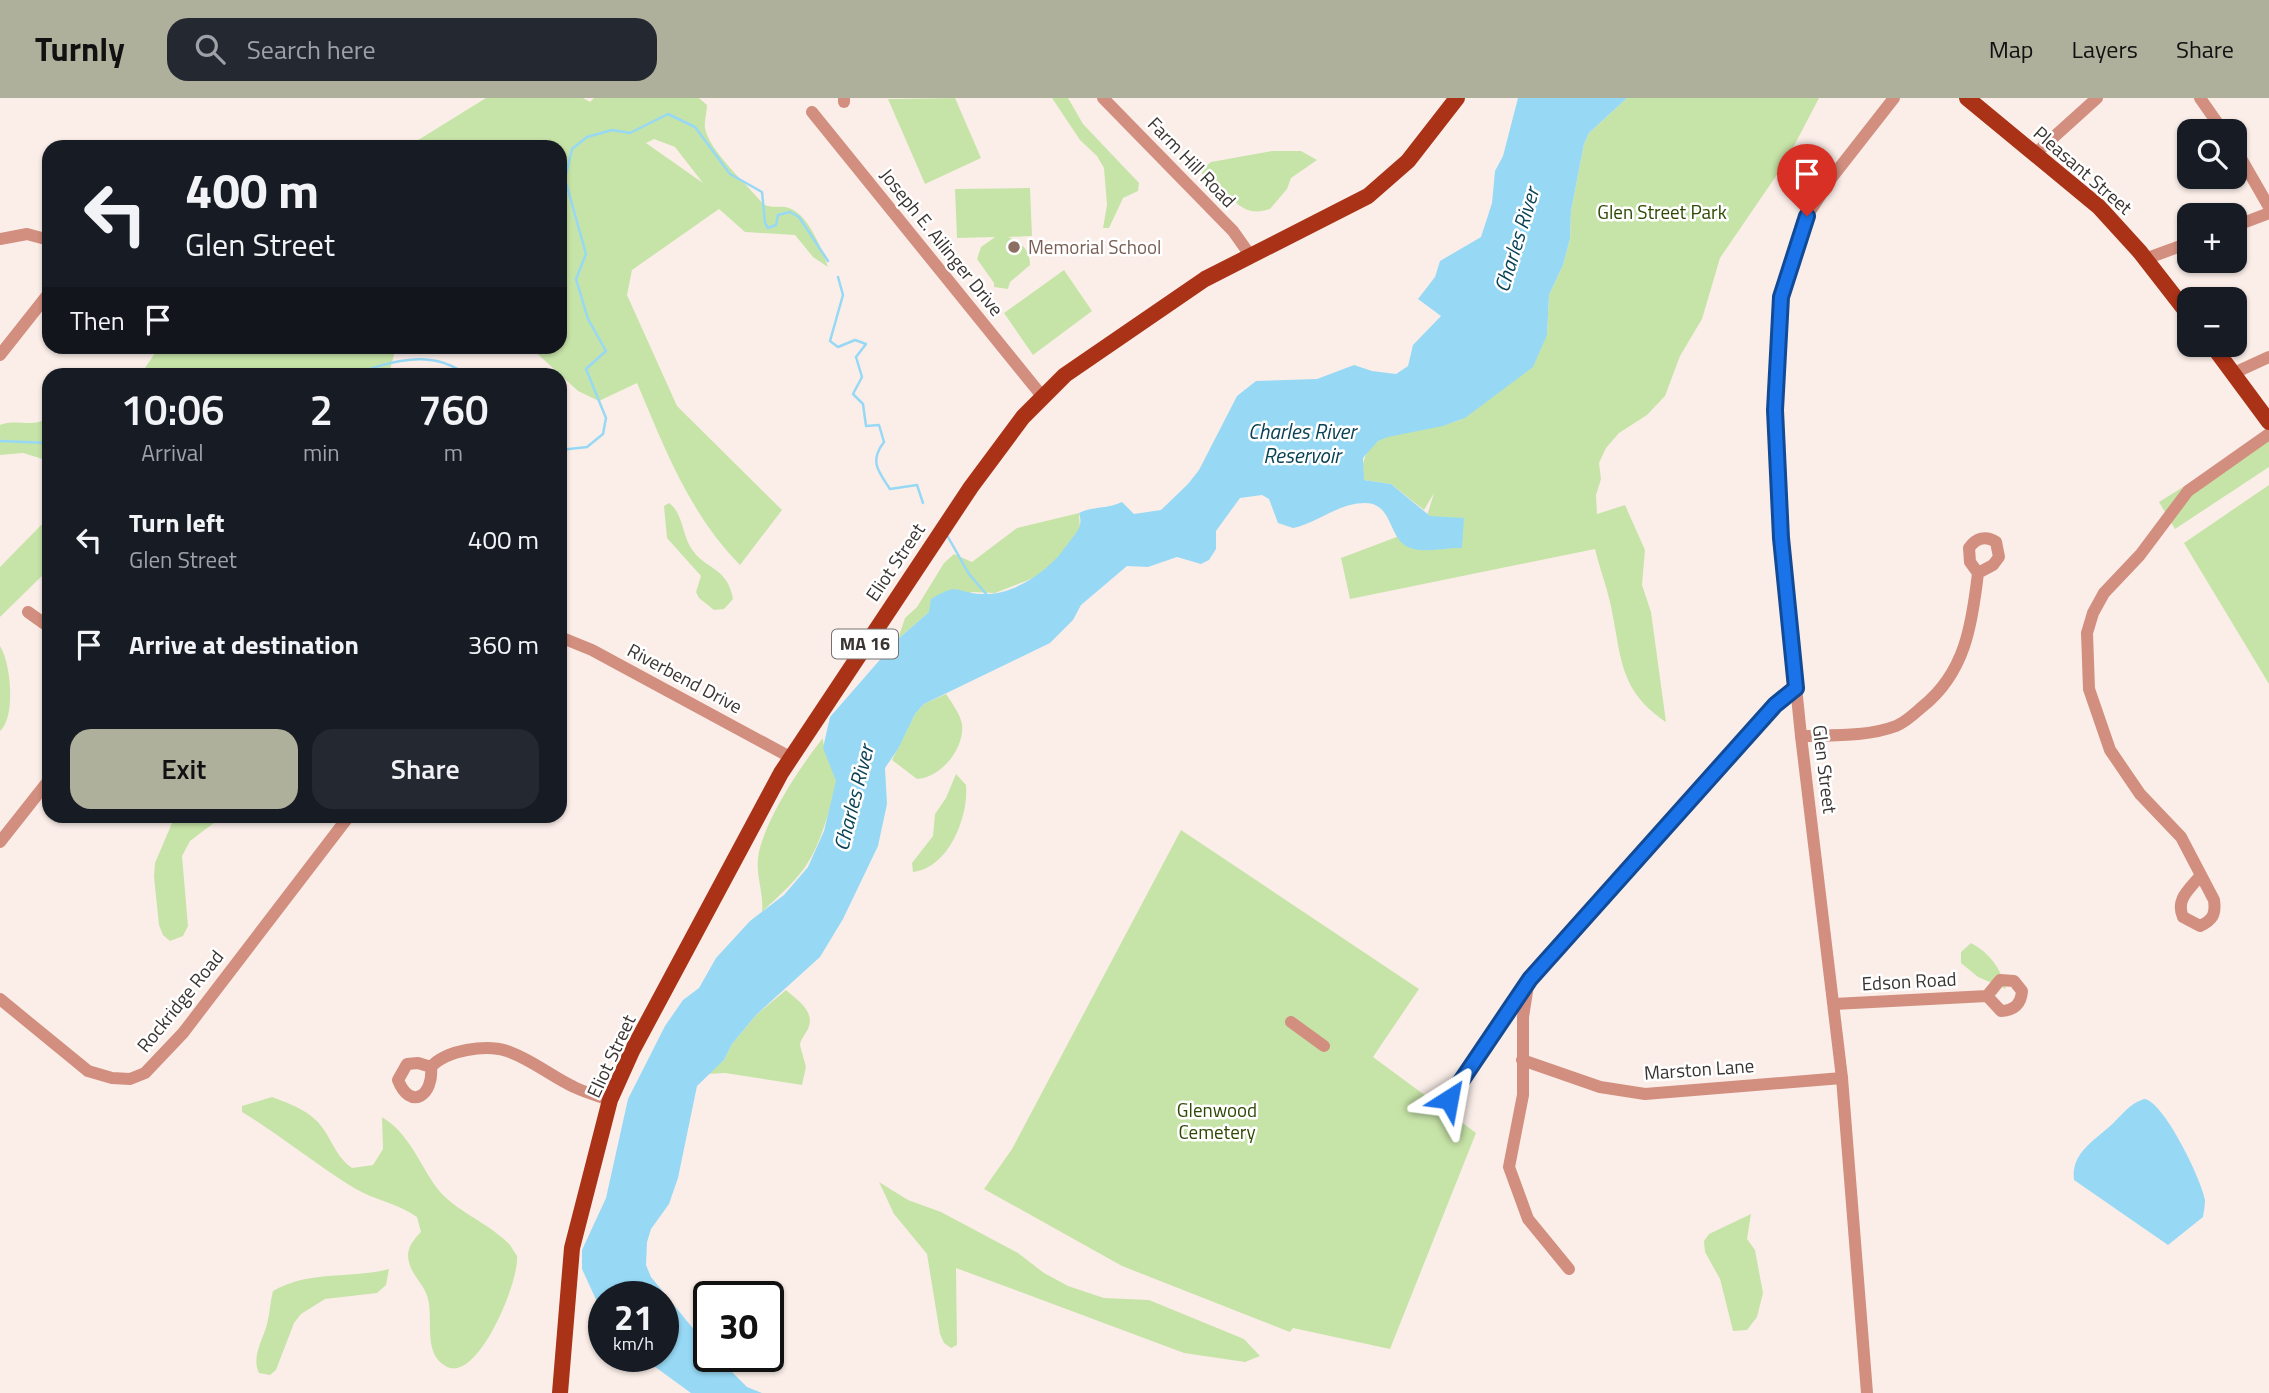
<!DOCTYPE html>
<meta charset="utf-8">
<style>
:root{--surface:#171b24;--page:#242831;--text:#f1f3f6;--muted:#9ea1a6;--accent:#afb09b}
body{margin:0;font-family:"Titillium Web",sans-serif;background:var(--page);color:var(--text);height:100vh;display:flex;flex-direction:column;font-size:26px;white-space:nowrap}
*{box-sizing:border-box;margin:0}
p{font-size:23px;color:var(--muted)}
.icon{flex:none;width:38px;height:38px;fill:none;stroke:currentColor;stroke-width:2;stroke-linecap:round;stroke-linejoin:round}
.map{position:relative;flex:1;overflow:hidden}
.drawer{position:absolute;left:42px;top:270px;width:525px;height:455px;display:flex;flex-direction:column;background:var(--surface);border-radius:21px;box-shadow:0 2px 5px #0004}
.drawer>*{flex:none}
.banner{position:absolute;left:42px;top:42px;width:525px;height:214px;border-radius:21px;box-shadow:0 2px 5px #0004;background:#171b24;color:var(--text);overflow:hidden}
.controls{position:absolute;left:2177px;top:21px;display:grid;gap:14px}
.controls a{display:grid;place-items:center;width:70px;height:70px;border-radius:14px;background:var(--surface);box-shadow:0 2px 5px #0004;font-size:35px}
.speed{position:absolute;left:588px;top:1183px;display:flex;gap:14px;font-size:35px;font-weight:700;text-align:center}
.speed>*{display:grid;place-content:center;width:91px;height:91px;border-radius:50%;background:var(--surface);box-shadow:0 2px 5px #0004;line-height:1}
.speed small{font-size:18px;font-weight:400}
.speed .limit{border:4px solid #111;border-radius:10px;background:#fff;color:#111}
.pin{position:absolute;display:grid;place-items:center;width:60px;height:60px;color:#fff;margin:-72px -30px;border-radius:50% 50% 50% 0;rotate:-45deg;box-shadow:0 0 7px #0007}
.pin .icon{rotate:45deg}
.me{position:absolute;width:77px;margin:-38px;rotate:34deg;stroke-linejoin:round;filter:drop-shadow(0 0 5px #0008)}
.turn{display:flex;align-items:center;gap:24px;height:147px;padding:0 28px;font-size:32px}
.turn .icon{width:91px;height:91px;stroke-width:2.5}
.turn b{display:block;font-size:49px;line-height:60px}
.then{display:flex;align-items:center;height:66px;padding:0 28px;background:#0003;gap:14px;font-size:26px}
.eta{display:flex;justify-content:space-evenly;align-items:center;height:119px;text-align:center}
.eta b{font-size:42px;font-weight:600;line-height:49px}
.primary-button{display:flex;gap:14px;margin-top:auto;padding:14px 28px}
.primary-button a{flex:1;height:80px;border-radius:21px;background:var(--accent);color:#111;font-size:28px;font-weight:600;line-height:80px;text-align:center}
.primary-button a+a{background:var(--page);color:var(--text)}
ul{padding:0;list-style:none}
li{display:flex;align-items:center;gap:21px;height:105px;padding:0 28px}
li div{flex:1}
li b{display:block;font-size:26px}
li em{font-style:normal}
header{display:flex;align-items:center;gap:42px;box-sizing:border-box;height:98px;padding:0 35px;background:var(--accent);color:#111}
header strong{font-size:33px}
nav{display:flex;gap:38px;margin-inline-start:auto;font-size:24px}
.search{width:490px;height:63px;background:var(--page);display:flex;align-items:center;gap:18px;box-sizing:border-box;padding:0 24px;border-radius:21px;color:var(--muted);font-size:26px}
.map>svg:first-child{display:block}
.green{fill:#c7e4a8;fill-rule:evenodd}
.water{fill:#97d9f5}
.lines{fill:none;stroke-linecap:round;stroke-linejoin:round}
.stream{stroke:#97d9f5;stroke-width:2.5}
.minor{stroke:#d28f7f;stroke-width:12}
.major{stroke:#aa3216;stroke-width:16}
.route-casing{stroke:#114b97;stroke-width:18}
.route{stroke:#1a73e8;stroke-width:12}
.education-dot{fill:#8d6e63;stroke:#fff;stroke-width:2.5}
.labels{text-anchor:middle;stroke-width:5;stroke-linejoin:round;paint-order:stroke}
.shield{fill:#fff;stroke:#757270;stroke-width:2}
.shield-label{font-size:18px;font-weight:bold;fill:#3a3533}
.street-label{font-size:19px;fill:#3a3533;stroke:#fff}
.park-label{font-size:19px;fill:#2e4802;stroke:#fff}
.education-label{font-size:19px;fill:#785e54;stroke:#fff;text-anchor:start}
.water-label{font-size:21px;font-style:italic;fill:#0a4356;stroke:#fff}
</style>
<header>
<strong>Turnly</strong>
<div class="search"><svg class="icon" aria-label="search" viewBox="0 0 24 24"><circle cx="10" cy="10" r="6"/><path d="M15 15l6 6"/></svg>Search here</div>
<nav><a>Map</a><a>Layers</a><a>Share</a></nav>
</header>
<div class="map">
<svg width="2269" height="1295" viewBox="0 0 2269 1295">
<rect width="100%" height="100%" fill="#fbeee9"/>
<g class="green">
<path d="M486 0H583L590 4 594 0H699L707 7C707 14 704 24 705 30 709 53 748 87 763 106 771 111 780 107 789 110 808 116 822 151 828 169L813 159 795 137 745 134 719 111 632 172 627 197 677 308 782 412 740 467C689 415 665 351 637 285L599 303 578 293 530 249 560 248V49H407ZM654 41 675 49 703 85 646 45Z"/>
<path d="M955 0 981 60 925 86 888 1Z"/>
<path d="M1052 0H1068L1083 26 1139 85 1138 93 1123 100 1109 130H1103L1107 107 1104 70 1097 58 1080 42Z"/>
<path d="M1627 0H1819L1785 65 1720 160 1702 221 1680 258 1665 298 1647 317 1619 335 1606 350 1599 365 1601 381 1596 397 1597 416 1625 407 1645 452 1642 487 1651 514 1666 624C1617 591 1622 557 1610 504 1606 486 1599 469 1595 451L1350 501 1341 460 1402 437 1425 424 1434 395 1424 412 1391 386 1364 382C1360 367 1365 352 1378 343 1401 328 1436 333 1462 321 1480 313 1530 255 1547 237L1549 197 1563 167 1570 141 1571 113 1584 46 1589 35Z"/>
<path d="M1272 53H1301L1317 62 1291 80 1287 91 1270 111C1246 119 1237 106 1222 90L1206 88 1201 72 1211 64Z"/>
<path d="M1030 90 1032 138 1008 139C1021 143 1030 153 1030 167L1010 184 1008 191 994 189V185L977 161 981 149 995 139 957 140 955 91Z"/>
<path d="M1064 172 1092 213 1033 257 1004 215Z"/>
<path d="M159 249V248L396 249 389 276H141Z"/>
<path d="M49 319V363L23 355 0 357V327C17 320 33 331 49 319Z"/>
<path d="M2266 337 2269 342V369L2175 431 2159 404Z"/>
<path d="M2269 387V586L2184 445Z"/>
<path d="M669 405C683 415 682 436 691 450 705 472 728 469 733 501L724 511 714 512 699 500 696 494 701 478 667 440 664 408Z"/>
<path d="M1079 415 1080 431 1060 459 1041 477 995 495 972 494 929 514 898 541 905 520 917 509 944 465 954 456 972 464 1017 430Z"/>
<path d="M49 419V471L0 519V469Z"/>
<path d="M0 548C11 565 16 619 0 633Z"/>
<path d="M946 596C952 605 960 616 962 626 965 651 940 680 917 681L892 662 915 616 924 606Z"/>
<path d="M823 640C823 656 835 666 836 681 837 692 832 702 829 713 813 767 802 777 762 814 764 796 756 779 758 760 762 726 801 667 823 640Z"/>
<path d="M956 676 966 687C969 718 949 770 913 774L912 765 933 738 935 716 946 700Z"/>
<path d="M175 718H223L190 743 182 758 188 828 183 838 170 843 163 837 159 827 154 779 155 765Z"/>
<path d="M1181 732 1419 891 1373 959 1476 1035 1390 1251 1293 1230 1290 1234 1122 1168 984 1091 1012 1051Z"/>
<path d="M1971 845C1990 855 2001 871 2006 891L1978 879 1961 865V854Z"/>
<path d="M786 892C797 902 816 913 808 931 805 937 801 940 800 947L806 969 802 987 725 975 707 976 724 962 732 946 756 917Z"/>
<path d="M272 999C293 1007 314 1014 326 1035 334 1048 339 1061 352 1070L373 1067 383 1051 382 1019C408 1035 418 1062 434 1086 452 1113 489 1124 510 1147L517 1158C520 1181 479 1284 447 1269 420 1255 436 1217 426 1195 421 1183 408 1173 408 1157 408 1148 415 1140 421 1134L417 1119C397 1105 374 1102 354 1090 315 1066 280 1037 242 1014V1008Z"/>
<path d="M879 1084 908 1102 941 1114 1018 1155 1044 1175 1068 1188 1104 1200 1149 1202 1244 1241 1260 1258 1245 1264 1184 1255 956 1170 957 1247 951 1250 944 1245 940 1236 927 1156 894 1116Z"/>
<path d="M1751 1116 1747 1141 1755 1152 1763 1195 1757 1219 1747 1232 1733 1233 1720 1181 1705 1154 1704 1143 1709 1136Z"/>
<path d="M389 1171 386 1187 377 1195 325 1201 301 1216 294 1225 276 1272 270 1277 259 1275C251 1259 263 1242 267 1226 270 1215 270 1204 273 1193 309 1172 351 1181 389 1171Z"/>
</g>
<g class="water">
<path d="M1518 0H1627L1589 35 1584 46 1571 113 1570 141 1563 167 1549 197 1547 237 1533 269 1465 320 1443 328 1388 339 1378 343 1363 360 1364 382 1391 386 1430 418 1464 420 1462 450C1446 449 1422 456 1408 449 1388 440 1393 405 1365 405 1338 405 1318 425 1293 430L1278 425 1269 401 1262 397 1240 400 1216 433V451L1209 462 1201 466 1177 459 1148 469 1127 468 1081 507 1073 522 1050 545 924 606 915 616 898 651 885 670 887 706 878 748 843 821 820 859 756 917 732 946 724 962 697 988 678 1080 669 1106 651 1131 647 1144 646 1167 651 1179 709 1250V1258H716L747 1289 762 1295H691L640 1258H663V1199H604V1219L582 1171V1152L606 1100 628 1001 665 928 683 902 699 890 716 860 750 823 784 797 808 769 824 733 836 683 823 650 830 619 898 541 929 514 931 501C960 483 956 495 982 496 1014 498 1050 472 1067 447 1075 435 1084 430 1079 415 1093 408 1108 411 1122 404L1134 416 1161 412 1188 386 1199 372 1237 298 1256 283 1317 281 1354 267 1372 273 1396 276 1408 268 1413 247 1441 218 1418 201 1435 179 1440 163 1481 139 1492 105 1495 73 1503 58Z"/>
<path d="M2144 1001C2163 1002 2202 1082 2205 1102 2205 1107 2204 1113 2203 1119L2168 1147 2074 1082C2071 1056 2092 1044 2109 1029 2122 1018 2127 1007 2144 1001Z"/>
</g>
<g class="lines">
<g class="stream">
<path d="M838 179 843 197 830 243 838 249 855 242 866 246 856 259 862 279 853 296 863 306 866 328 879 327 884 344C869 363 878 373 890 391L917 387 923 405"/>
<path d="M354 276C390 264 430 250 465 276"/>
<path d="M0 343 49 345"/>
<path d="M560 352 587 349 603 336 606 320 586 271 606 253 588 221 576 181 586 156 565 81 572 51 587 39 612 32 630 35 668 16 695 29 730 76 762 94 765 125 768 130 776 127 778 117 790 114 799 119 828 163"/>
<path d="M948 439 969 476 987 497"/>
</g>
<g class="minor">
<path d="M1103 0 1233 133 1250 157"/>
<path d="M2200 0 2223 33"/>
<path d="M844 4V0"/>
<path d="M812 14 1042 298"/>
<path d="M2235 50 2269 109"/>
<path d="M2035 56 2097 0"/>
<path d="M2235 128 2269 115"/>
<path d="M0 141 27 136 49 142"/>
<path d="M2145 161 2189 145"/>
<path d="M0 257 49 195"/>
<path d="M2234 275 2269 259"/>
<path d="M28 514 49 529"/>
<path d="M560 539 592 552 790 659"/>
<path d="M1801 638C1832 637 1867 639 1896 628 1906 624 1914 616 1922 609 1965 575 1972 527 1978 475L1993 467 1999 459 1996 444C1986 437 1976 440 1969 450L1970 464 1978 475"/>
<path d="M0 744 49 682"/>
<path d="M2201 777C2190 791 2175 801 2183 819L2200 828C2213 822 2216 816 2214 802L2181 739 2140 696 2110 652 2089 591 2087 535 2093 515 2104 495 2140 457 2188 393 2269 336"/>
<path d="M1528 887 1523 919V997L1509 1069 1528 1121 1569 1171"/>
<path d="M0 901 88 973 112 980 130 981 145 975 183 935 349 718"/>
<path d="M1834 906 1987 898 2001 913C2014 912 2021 907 2022 893L2014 883 2000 882 1987 898"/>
<path d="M1291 924 1324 948"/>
<path d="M1522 962 1600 989 1645 996 1842 980"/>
<path d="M431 969 418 965 407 966 398 982C410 1013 434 998 431 969 446 952 486 946 507 953 531 961 552 979 574 989 586 995 599 998 610 1002"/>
<path d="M1449 1001 1530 881 1775 607 1796 590"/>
<path d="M1867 1295 1842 980 1801 638 1781 440 1775 312 1781 199 1807 118 1833 78 1894 0"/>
</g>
<g class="major">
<path d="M1967 0 2099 109 2140 154 2189 217"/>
<path d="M2212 247 2269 324"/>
<path d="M560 1295 572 1150 610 1002 632 953 781 675 971 389 1023 319 1065 277 1205 181 1368 98 1408 63 1457 0"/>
</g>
</g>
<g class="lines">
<defs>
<path id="route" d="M1449 1001 1530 881 1775 607 1796 590 1781 440 1775 312 1781 199 1807 118"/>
</defs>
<use href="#route" class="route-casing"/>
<use href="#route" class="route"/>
</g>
<circle class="education-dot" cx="1014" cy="149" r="7"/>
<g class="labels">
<rect class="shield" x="832" y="531.5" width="66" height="29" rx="5"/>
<g class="shield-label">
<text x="865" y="552">MA 16</text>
</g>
<g class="street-label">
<text transform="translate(1192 64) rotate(46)" y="7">Farm Hill Road</text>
<text transform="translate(2083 72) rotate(41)" y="7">Pleasant Street</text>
<text transform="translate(942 144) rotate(51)" y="7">Joseph E. Ailinger Drive</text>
<text transform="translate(895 464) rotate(-56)" y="7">Eliot Street</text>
<text transform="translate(685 580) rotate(28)" y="7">Riverbend Drive</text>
<text transform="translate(1825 671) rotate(83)" y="7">Glen Street</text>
<text transform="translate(1909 883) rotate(-3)" y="7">Edson Road</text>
<text transform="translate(180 903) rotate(-51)" y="7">Rockridge Road</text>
<text transform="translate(611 958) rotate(-65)" y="7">Eliot Street</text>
<text transform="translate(1699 971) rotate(-4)" y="7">Marston Lane</text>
</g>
<g class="park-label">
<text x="1662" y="121">Glen Street Park</text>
<text x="1217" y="1019">Glenwood<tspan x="1217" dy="22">Cemetery</tspan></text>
</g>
<g class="education-label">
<text x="1028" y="156">Memorial School</text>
</g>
<g class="water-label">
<text transform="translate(1517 142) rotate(-73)" y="7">Charles River</text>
<text x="1302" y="341">Charles River<tspan x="1302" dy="24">Reservoir</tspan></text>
<text transform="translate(854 700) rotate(-76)" y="7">Charles River</text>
</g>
</g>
</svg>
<div class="controls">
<a><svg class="icon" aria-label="search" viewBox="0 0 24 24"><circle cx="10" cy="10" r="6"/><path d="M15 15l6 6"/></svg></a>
<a>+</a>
<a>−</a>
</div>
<div class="speed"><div>21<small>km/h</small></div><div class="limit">30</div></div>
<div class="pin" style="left:1807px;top:118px;background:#d93025"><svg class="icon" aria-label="arrive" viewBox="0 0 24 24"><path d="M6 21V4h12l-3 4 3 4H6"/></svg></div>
<svg class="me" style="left:1449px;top:1001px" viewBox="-20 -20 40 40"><path d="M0-17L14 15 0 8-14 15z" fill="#1a73e8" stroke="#fff" stroke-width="4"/></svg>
<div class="banner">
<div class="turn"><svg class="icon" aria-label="left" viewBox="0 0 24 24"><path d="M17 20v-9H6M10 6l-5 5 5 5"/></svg><div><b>400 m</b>Glen Street</div></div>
<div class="then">Then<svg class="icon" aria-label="arrive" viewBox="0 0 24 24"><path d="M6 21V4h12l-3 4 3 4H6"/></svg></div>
</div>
<section class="drawer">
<div class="eta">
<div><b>10:06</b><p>Arrival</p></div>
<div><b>2</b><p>min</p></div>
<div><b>760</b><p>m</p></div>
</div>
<ul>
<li><svg class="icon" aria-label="left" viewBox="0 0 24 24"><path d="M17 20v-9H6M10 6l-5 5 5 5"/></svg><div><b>Turn left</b><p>Glen Street</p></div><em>400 m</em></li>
<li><svg class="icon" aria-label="arrive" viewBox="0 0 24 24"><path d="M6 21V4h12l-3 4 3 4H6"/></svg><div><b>Arrive at destination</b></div><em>360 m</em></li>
</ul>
<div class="primary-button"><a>Exit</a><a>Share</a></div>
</section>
</div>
